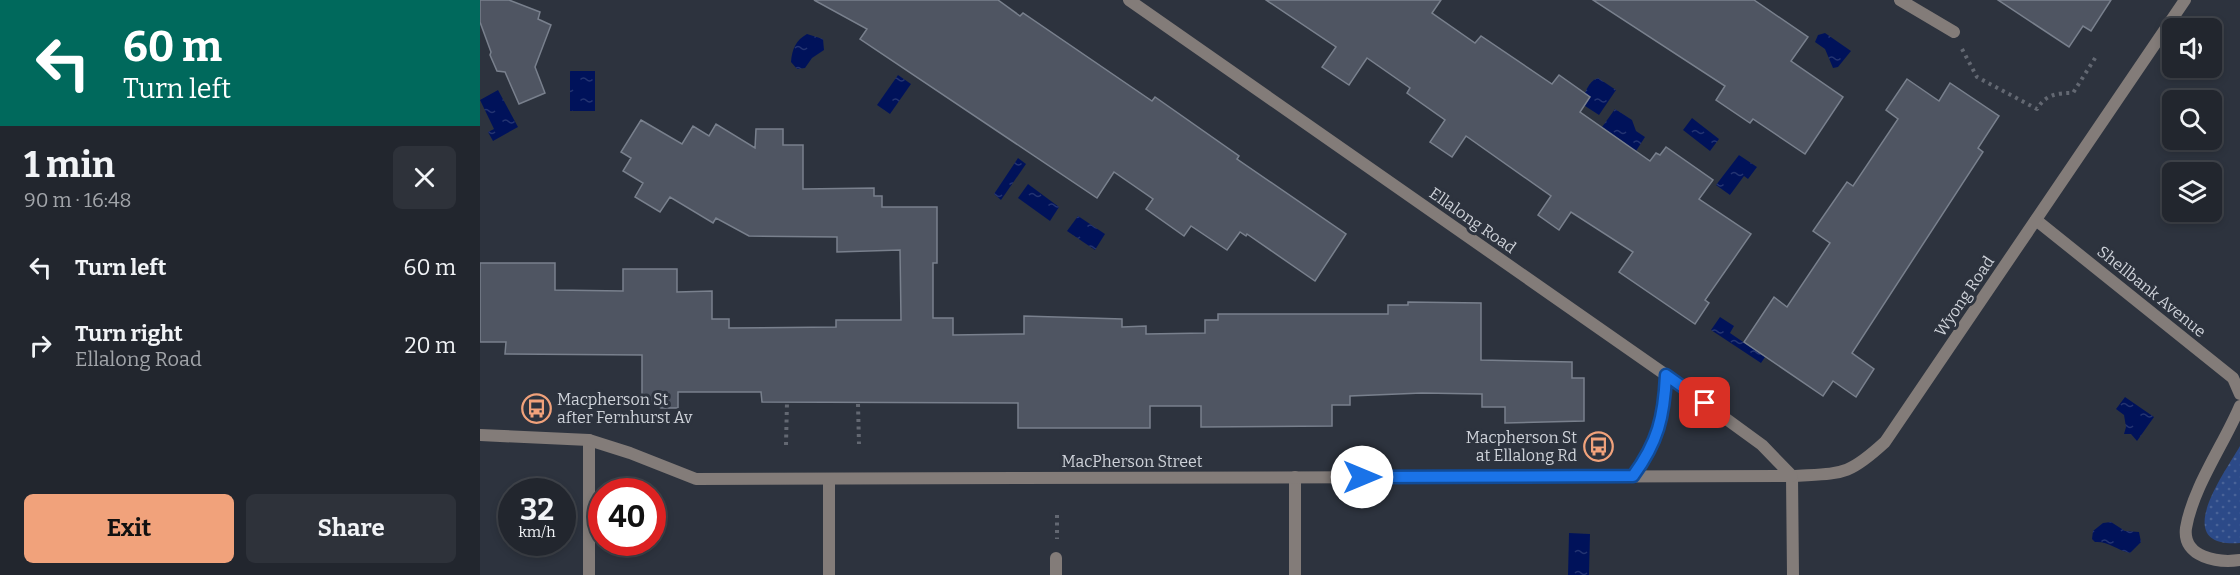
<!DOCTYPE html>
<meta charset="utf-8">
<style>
:root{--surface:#22262e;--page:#2e323a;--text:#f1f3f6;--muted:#a2a5aa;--line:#3f434a;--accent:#f1a27b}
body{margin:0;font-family:Bitter,serif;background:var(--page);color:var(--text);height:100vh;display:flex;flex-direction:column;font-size:22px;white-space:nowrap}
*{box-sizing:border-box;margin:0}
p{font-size:20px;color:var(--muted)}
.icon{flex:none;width:33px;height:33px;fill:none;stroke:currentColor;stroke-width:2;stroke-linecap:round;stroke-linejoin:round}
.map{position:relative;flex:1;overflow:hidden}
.sheet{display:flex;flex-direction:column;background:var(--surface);width:480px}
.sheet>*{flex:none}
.guide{background:#00695c;color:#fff;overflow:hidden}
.controls{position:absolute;left:1682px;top:18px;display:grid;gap:12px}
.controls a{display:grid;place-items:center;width:60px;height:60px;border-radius:9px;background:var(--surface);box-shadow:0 3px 9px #0003,0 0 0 2px var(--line);font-size:30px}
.speed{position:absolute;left:18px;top:478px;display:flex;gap:12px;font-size:30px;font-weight:700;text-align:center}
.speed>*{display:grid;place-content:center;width:78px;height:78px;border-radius:50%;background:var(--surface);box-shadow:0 3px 9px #0003,0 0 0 2px var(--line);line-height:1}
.speed small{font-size:15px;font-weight:400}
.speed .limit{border:9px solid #d22;background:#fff;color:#111}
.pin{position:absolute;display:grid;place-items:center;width:51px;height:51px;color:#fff;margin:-26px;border-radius:12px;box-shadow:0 3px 9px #0006}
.me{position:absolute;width:66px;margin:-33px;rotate:90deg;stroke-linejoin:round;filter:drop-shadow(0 0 4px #0008)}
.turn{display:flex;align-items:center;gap:21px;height:126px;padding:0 24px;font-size:27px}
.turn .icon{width:78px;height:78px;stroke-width:2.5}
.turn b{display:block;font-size:42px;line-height:51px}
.round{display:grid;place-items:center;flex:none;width:63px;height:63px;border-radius:9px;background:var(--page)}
.headline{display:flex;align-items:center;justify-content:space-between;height:102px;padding:0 24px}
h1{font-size:36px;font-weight:700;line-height:45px}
.action{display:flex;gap:12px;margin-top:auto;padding:12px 24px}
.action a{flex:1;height:69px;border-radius:9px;background:var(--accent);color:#111;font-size:24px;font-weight:700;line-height:69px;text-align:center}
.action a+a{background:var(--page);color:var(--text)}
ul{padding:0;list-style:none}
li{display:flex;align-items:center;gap:18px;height:78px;padding:0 24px}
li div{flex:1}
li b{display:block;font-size:22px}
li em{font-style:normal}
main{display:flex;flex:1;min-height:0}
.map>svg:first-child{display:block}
.grass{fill:url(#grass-dots)}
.water{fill:url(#water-ripples)}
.building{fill:#4f5562;stroke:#79808d;stroke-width:1.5}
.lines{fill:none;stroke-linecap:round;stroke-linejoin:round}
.path{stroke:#636872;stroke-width:4;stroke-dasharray:3 4.5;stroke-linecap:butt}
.service{stroke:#837c79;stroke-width:12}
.minor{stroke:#837c79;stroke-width:12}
.tertiary{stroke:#837c79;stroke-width:12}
.route-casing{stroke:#114b97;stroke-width:15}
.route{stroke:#1a73e8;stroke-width:10}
.labels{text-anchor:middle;stroke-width:6;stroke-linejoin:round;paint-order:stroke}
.street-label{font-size:16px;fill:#ced2d9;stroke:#2d333e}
.poi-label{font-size:16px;fill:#ced2d9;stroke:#2d333e;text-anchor:start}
</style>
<main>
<section class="sheet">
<div class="guide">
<div class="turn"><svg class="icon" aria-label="left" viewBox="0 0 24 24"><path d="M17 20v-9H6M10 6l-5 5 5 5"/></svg><div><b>60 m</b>Turn left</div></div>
</div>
<div class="headline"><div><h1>1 min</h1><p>90 m · 16:48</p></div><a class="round"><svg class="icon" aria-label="close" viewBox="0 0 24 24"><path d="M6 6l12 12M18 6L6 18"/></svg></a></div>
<ul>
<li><svg class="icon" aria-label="left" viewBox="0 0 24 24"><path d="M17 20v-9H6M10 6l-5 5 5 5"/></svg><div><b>Turn left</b></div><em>60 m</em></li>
<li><svg class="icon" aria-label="right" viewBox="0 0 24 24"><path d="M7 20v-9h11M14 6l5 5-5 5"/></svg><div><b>Turn right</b><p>Ellalong Road</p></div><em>20 m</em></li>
</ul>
<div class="action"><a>Exit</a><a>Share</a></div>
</section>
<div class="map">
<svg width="1760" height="575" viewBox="0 0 1760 575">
<defs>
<pattern id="grass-dots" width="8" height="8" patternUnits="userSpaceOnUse" patternTransform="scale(1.5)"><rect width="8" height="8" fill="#2c4a88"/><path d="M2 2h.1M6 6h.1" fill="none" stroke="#496398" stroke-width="1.8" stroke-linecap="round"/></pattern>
<pattern id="water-ripples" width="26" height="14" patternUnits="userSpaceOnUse" patternTransform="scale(1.5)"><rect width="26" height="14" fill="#00125a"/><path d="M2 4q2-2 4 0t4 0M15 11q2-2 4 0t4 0" fill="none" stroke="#243471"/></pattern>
</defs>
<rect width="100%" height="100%" fill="#2d333e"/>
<path class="grass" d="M1760 446V543C1689 548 1744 474 1760 446Z"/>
<g class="water">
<path d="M1345 33 1371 51 1358 67 1353 68 1345 49 1335 42 1338 35Z"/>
<path d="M327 34 343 39 344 50 332 58 325 68 317 69 311 62C312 49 316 40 327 34Z"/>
<rect x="90" y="71" width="25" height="40"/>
<path d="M418 75 431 84 410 114 397 105Z"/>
<path d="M1118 78 1136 90 1119 115 1102 104C1104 94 1108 81 1118 78Z"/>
<path d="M18 90 38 127 13 141 8 132 14 129 0 100Z"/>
<path d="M1135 109 1152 120 1156 131 1165 137 1156 151 1122 127Z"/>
<path d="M1212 118 1239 139 1230 151 1203 130Z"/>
<path d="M1259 155 1277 167 1268 179 1264 176 1250 195 1236 185Z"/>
<path d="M538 158 546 164 521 200 514 194Z"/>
<path d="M548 184 579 207 570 221 538 198Z"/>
<path d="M598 216 625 234 615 250 587 231Z"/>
<path d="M1240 317 1254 326 1250 333 1285 357 1281 363 1231 330Z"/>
<path d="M1645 397 1674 417 1657 441 1651 434H1644L1646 427 1644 415 1636 409Z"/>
<path d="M1631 522 1645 531 1659 532 1661 542 1650 553C1637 550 1628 541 1615 542L1612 539 1613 531 1623 523Z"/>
<path d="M1089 533 1110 534 1109 575H1088Z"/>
</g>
<g class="building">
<path d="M0 0H29L60 12 58 19 71 25 55 67 65 93 39 104 25 72 17 71 10 55 11 52 0 22Z"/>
<path d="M334 0H518L540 16 543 13 672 101 675 97 759 156 757 159 866 234 835 281 767 234 766 236 760 232 747 250 711 226 704 236 666 209 673 199 634 172 617 198 380 39 387 29Z"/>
<path d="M786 0H961L952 13 995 43 1001 36 1072 84 1079 75 1110 97 1100 112 1170 161 1176 153 1180 155 1186 147 1233 180 1219 199 1271 234 1225 300 1229 303 1215 324 1139 272 1153 252 1091 212 1079 230 1058 215 1071 196 986 136 972 157 950 142 965 120 927 93 930 88 887 58 869 85 842 67 856 47Z"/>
<path d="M1113 0H1274L1328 37 1311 61 1363 97 1325 154 1273 119 1270 123 1236 100 1245 86Z"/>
<path d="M1518 0H1631L1611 31 1603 26 1589 47Z"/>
<path d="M1427 79 1459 101 1470 83 1519 116 1498 148 1503 152 1372 353 1394 369 1376 397 1353 381 1343 396 1264 342 1294 297 1307 307 1350 243 1333 231 1367 182 1373 186 1418 119 1406 110Z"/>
<path d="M161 120 202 144 213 126 229 136 236 124 275 148 276 129H303V145H323V189L394 188V196H402V207H457V263H453V318H473V335L544 334V316L642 319V327L666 326V334L725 333V320H738V314H908V305H928V302L1001 303V360L1092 362V378H1104V421L1025 423V407H1002V394L942 393 870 396V405H852V426L721 427V406H670V428H538V403L282 402 281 392H198V408H181L162 399V355L25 354 26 342H0V263H75V290L143 291V269H197V292L232 291V319H249V328L356 327V320H421L420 250 357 252V237L269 236 236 218 233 223 190 197 180 212 155 197 163 183 143 171 151 158 141 152Z"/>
</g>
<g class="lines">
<g class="path">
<path d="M1482 49 1497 77 1557 109C1566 94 1577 93 1593 93L1617 55"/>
<path d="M378 404 379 444"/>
<path d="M306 445 307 402"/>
<path d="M577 515V539"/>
</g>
<g class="service">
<path d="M1556 220 1753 378 1760 394"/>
<path d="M1760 406C1744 444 1713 487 1706 528 1702 558 1739 563 1760 560"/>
<path d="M109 440V575"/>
<path d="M576 575V558"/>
</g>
<g class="minor">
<path d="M649 0 1186 375 1282 445 1312 476"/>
<path d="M1420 0 1474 32"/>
<path d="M1153 476C1176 444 1185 414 1186 375"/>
<path d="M1312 476C1362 473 1367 477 1405 442L1705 0"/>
<path d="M1312 476 1313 575"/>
<path d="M815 477V575"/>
<path d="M349 575V479"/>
</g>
<path class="tertiary" d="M0 435 109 440 150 453 216 479 1312 476"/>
</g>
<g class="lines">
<defs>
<path id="route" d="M882 477 1153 476C1178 442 1184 417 1186 375L1225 403"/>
</defs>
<use href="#route" class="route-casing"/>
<use href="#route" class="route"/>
</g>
<defs>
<symbol id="bus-ring" viewBox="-11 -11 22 22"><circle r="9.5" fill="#2d333e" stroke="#f1a27b" stroke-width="1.5"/><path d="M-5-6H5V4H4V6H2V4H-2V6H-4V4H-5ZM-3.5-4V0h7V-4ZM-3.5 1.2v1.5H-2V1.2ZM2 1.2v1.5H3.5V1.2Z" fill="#f1a27b"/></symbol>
</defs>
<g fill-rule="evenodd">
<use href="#bus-ring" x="40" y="392" width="33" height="33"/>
<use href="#bus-ring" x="1102" y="430" width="33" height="33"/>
</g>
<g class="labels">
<g class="street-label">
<text transform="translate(993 220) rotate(35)" y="6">Ellalong Road</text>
<text transform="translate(1672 291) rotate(39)" y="6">Shellbank Avenue</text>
<text transform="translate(1484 296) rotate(-56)" y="6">Wyong Road</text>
<text x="652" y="467">MacPherson Street</text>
</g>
<g class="poi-label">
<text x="77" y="405">Macpherson St<tspan x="77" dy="18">after Fernhurst Av</tspan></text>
<text x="1097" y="443" text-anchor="end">Macpherson St<tspan x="1097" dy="18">at Ellalong Rd</tspan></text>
</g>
</g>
</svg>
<div class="controls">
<a><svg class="icon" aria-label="sound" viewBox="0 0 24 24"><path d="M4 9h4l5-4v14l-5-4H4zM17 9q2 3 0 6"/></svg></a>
<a><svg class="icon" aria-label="search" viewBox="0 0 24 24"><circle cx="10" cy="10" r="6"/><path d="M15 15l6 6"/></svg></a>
<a><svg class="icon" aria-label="layers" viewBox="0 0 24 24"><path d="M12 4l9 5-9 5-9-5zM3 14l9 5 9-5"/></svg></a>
</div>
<div class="speed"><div>32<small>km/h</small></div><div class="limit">40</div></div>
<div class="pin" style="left:1225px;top:403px;background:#d93025"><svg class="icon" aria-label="arrive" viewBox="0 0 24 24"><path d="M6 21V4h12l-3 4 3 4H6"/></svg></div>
<svg class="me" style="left:882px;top:477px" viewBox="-20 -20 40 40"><circle r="19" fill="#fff"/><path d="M0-13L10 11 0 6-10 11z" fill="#1a73e8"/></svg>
</div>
</main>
